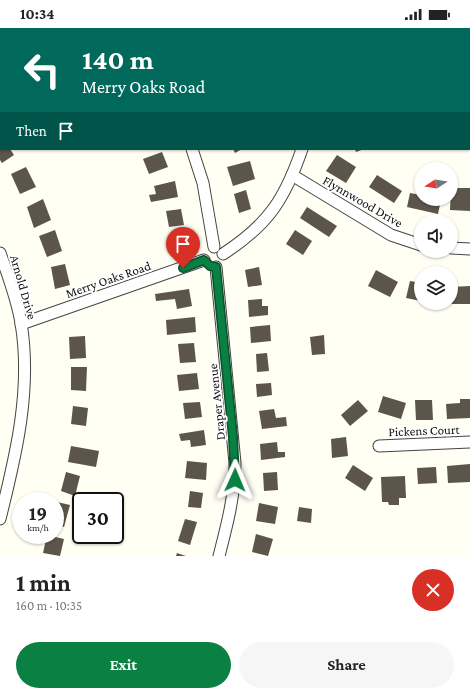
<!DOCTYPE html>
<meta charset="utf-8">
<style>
:root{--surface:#fff;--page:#f6f6f6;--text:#222;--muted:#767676;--accent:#0b8043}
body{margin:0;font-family:"Crimson Pro",serif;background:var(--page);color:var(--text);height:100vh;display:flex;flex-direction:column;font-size:15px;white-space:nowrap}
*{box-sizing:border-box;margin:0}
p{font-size:13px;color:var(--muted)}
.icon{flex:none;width:22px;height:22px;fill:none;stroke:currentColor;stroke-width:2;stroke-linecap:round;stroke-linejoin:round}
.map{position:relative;height:528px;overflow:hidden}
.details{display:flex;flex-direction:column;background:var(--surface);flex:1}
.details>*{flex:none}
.banner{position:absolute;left:0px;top:0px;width:470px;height:122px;box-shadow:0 1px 3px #0004;background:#00695c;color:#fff;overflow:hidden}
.needle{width:26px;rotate:258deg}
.controls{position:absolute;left:414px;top:134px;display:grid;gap:8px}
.controls a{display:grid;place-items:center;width:44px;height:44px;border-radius:50%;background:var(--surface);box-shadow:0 1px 3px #0004;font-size:20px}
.speed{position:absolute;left:12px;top:464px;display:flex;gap:8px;font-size:20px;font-weight:700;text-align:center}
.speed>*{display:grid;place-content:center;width:52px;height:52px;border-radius:50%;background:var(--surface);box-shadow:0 1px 3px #0004;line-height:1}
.speed small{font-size:10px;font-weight:400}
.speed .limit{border:2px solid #111;border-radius:6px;background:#fff;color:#111}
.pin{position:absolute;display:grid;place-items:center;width:34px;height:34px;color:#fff;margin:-41px -17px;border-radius:50% 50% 50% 0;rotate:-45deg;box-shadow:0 0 4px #0007}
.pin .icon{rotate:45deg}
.me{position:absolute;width:44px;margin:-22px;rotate:1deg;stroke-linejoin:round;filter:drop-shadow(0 0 3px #0008)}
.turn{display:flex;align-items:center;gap:14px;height:84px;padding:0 16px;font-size:18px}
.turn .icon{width:52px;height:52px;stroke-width:2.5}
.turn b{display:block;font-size:28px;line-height:34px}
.then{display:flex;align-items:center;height:38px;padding:0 16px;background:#0003;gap:8px;font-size:15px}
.round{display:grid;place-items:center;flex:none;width:42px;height:42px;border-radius:21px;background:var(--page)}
.head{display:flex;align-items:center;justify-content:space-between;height:68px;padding:0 16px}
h1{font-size:24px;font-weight:700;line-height:30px}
.button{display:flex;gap:8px;margin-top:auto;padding:8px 16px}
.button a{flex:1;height:46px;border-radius:24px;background:var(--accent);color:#fff;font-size:16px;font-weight:700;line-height:46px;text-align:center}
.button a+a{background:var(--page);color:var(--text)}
.status{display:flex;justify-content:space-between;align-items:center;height:28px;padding:0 20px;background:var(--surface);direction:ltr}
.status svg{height:11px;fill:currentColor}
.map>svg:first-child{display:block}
.building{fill:#5b554c}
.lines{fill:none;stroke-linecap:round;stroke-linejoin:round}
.minor-casing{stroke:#444;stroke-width:13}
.minor{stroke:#fff;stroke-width:11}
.route-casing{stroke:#07532c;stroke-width:10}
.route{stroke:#0b8043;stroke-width:7}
.labels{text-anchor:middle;stroke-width:4;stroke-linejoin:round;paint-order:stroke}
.street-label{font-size:13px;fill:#111;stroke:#fff}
</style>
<div class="status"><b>10:34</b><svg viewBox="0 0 49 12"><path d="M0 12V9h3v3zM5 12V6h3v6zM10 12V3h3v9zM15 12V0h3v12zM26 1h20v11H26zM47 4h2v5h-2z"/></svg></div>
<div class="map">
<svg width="470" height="528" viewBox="0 0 470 528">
<rect width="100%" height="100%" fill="#fffff4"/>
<g class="building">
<path d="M0 121H10L14 127 2 135 0 132Z"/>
<path d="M233 121H242L235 125Z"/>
<path d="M355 121H364L356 124Z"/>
<path d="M162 124 168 139 149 146 143 131Z"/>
<path d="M337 127 356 139 346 155 326 143Z"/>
<path d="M250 133 255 151 233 158 227 139Z"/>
<path d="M26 139 36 159 20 166 11 146Z"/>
<path d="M377 147 402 163 394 175 369 159Z"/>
<path d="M175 153 178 169 151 174 149 167 156 166 154 158Z"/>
<path d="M451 160H470V183L450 182Z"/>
<path d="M246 162 251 181 239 185 234 166Z"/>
<path d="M410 165 421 167V171L441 172 438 186 407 179Z"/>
<path d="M43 171 51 192 34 200 27 179Z"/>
<path d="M307 179 337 198 329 209 300 190Z"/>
<path d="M181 181 184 197 169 199 166 183Z"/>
<path d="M55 202 62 223 47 229 39 208Z"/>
<path d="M295 202 312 213 303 227 286 216Z"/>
<path d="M183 207 184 222 170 224 169 209Z"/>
<path d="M65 236 70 257 55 261 51 239Z"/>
<path d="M259 239 262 257 248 259 245 242Z"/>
<path d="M376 242 398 254 390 269 368 258Z"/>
<path d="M410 253 421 255V273L406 270Z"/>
<path d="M470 258V276H451V259Z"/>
<path d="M189 261 192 278 177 281 175 271 156 273 155 266Z"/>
<path d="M262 271V278H268V287L249 289 248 272Z"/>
<path d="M195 289 196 304 167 307 166 292Z"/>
<path d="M270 297 271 313 251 315 250 299Z"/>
<path d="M324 307 325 326 312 327 310 309Z"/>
<path d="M85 308 86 330 70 331 69 309Z"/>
<path d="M194 315 196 334 180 335 178 316Z"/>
<path d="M267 325 269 343 257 344 256 326Z"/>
<path d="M71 339H87L86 363 71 362Z"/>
<path d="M197 345 199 361 179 363 177 347Z"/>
<path d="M271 355 272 367 257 369 256 356Z"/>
<path d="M383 368 406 375 401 391 378 384Z"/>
<path d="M460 371H470V390L447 391 446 376 460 375Z"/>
<path d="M358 372 368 383 350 398 341 387Z"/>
<path d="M415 372H432L433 392H416Z"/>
<path d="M200 374 202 389 185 391 183 375Z"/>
<path d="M73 378 88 380 86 398 71 396Z"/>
<path d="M274 381 276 390 286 389 287 398 262 401 259 383Z"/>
<path d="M204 402 206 417 191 419 190 412 181 413 179 406Z"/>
<path d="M346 409 348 428 332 430 331 411Z"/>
<path d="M277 414 278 424H285V429L261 432 260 416Z"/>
<path d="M71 418 99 423 96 439 68 434Z"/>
<path d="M187 433 207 435 206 452 185 450Z"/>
<path d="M470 436V454L448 455 447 438Z"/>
<path d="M353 437 373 450 365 463 345 450Z"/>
<path d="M436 439 437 455 418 456 417 440Z"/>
<path d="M66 444 80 448 75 468 61 463Z"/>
<path d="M277 444 278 462 264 463 263 445Z"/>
<path d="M405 448 406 470H399V477H389L388 474H382L381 449Z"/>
<path d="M190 463 203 465 201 480 188 479Z"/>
<path d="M57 474 70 477 64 499 55 496Z"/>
<path d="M259 475 278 479 275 496 256 493Z"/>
<path d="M299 479 312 481 311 495 297 493Z"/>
<path d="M185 491 197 494 190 517 178 513Z"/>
<path d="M256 506 273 511 268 528 252 524Z"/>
<path d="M47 507 64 511 60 528 43 525Z"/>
<path d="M177 525 186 528H176Z"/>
</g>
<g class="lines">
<defs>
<g id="minor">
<path d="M117 0 118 1"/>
<path d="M469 0 470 4"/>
<path d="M469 50H470"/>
<path d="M192 121 203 155 214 219"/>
<path d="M292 147 391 207 421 217"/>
<path d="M451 220 470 221"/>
<path d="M0 225C8 247 17 271 21 295 32 361 16 427 0 491"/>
<path d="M223 226C268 197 285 171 302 121"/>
<path d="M216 239 235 435C235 467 227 497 219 528"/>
<path d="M21 296 204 232"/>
<path d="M379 418 470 414"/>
</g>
</defs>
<use href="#minor" class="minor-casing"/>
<use href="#minor" class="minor"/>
</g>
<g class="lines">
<defs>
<path id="route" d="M183 240 204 232 210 238 216 239 233 409 235 452"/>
</defs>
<use href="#route" class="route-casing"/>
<use href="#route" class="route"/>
</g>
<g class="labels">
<g class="street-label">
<text transform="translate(363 173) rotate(30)" y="5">Flynnwood Drive</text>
<text transform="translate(108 251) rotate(-19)" y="5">Merry Oaks Road</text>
<text transform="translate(24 259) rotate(74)" y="5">Arnold Drive</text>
<text transform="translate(216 374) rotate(-96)" y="5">Draper Avenue</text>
<text transform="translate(424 402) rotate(-2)" y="5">Pickens Court</text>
</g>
</g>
</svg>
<div class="controls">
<a><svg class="needle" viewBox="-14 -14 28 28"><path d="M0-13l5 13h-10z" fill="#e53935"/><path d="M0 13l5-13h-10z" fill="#767676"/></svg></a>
<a><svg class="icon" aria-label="sound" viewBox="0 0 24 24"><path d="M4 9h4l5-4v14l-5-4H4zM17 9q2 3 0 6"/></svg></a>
<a><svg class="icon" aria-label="layers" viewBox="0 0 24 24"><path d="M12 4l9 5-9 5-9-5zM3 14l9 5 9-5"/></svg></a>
</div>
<div class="speed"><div>19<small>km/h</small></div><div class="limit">30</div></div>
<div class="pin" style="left:183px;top:240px;background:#d93025"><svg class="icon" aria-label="arrive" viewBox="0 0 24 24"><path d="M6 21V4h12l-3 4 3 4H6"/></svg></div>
<svg class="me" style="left:235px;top:452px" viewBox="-20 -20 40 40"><path d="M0-17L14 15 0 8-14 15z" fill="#0b8043" stroke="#fff" stroke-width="4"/></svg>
<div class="banner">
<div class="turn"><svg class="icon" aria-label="left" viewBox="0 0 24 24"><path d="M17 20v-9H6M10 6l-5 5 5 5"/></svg><div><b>140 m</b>Merry Oaks Road</div></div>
<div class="then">Then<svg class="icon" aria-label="arrive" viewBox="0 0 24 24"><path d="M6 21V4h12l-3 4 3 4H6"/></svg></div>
</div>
</div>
<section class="details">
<div class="head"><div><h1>1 min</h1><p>160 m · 10:35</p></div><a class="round" style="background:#d93025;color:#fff"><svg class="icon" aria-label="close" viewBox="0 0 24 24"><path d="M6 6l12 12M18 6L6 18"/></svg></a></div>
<div class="button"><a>Exit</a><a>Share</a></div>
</section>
